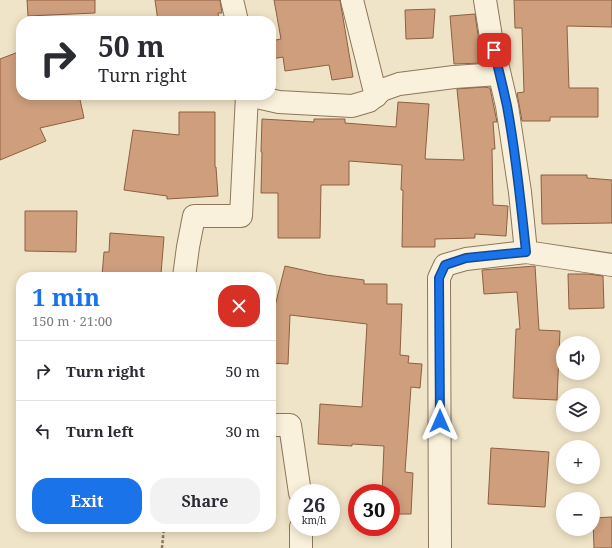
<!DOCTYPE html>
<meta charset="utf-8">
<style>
:root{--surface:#fff;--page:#f2f2f3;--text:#2b2b33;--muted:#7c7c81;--line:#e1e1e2;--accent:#1a73e8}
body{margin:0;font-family:"Noto Serif",serif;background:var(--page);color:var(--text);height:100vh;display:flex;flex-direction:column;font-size:15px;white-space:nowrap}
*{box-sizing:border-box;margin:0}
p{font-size:13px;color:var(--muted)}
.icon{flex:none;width:22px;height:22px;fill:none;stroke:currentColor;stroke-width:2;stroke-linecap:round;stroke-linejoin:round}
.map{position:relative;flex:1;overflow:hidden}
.sheet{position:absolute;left:16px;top:272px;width:260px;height:260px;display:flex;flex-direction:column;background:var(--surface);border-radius:16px;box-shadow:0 2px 10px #0003}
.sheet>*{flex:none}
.top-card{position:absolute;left:16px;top:16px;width:260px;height:84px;border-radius:16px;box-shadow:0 2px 10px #0003;background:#fff;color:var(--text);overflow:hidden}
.buttons{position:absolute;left:556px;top:336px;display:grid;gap:8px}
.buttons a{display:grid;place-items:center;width:44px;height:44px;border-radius:50%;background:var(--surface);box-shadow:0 2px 10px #0003;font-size:20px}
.speed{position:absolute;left:288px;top:484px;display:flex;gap:8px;font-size:20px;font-weight:700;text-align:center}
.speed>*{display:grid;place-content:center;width:52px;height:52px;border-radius:50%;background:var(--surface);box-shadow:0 2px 10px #0003;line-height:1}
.speed small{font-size:10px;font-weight:400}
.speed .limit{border:6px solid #d22;background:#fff;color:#111}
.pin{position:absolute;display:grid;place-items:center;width:34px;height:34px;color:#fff;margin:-17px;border-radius:8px;box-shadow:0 2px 6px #0006}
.me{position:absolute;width:44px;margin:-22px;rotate:0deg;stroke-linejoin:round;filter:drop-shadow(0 0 3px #0008)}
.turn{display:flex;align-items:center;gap:14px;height:84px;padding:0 16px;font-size:18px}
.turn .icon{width:52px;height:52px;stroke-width:2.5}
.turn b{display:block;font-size:28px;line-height:34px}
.round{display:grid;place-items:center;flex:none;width:42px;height:42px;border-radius:16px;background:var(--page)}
.headline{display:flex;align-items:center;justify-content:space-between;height:68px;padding:0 16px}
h1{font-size:24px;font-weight:700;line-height:30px;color:var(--accent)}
.cta{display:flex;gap:8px;margin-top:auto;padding:8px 16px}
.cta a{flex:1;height:46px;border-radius:16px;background:var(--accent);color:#fff;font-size:16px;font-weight:700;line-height:46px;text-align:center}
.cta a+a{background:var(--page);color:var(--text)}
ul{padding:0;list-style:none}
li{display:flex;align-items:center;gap:12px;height:60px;padding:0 16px;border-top:1px solid var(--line)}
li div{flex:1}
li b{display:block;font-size:15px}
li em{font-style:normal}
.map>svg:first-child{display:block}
.building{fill:#cf9f7d;stroke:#8d5f41}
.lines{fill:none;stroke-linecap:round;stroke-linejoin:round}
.minor-casing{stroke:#8d765c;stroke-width:24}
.path{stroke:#8d765c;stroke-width:2.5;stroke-dasharray:3 2;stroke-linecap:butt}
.minor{stroke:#faf1dc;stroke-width:22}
.route-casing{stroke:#114b97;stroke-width:10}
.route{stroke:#1a73e8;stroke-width:7}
</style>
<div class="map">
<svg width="612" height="548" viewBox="0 0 612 548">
<rect width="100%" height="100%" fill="#f0e4c8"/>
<g class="building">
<path d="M27 0H95V13L28 16Z"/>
<path d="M155 0H220L222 13H218L219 21H158Z"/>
<path d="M274 0H340L353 77 332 80 329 65 285 71 283 57 271 59V41L281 39Z"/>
<path d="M514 0H612V27L567 26 569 88H598V117H550V121H522L517 93 524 92 522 28H515Z"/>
<path d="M435 9 433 38 406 39 405 10Z"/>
<path d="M475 14 482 63 454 64 450 16Z"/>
<path d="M21 51V95H79L84 118 40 128 46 141 0 160V59Z"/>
<path d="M484 87 490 88 497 122H493L495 149H492L493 205 508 206 506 236 475 234V238L435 239V247H402L403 190H401L402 165 349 161V185H321L320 238H278V193H261L262 152H261L262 119 314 122V119H345V123L396 127 398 102 429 104 425 159 464 160 457 89Z"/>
<path d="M179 112H215V167H216L218 196 167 199V196L124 190 133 130 179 135Z"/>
<path d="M541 175H587V178L612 180V223L542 224Z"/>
<path d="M25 211H77L76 252 25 251Z"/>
<path d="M110 233 164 237 161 274 145 273V277L102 276 104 252H109Z"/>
<path d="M285 266 326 275 364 280V284H387V304H402L400 355 409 356 408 363 422 364 420 388 411 387 405 472 413 473 411 514H391V493H382L384 446 352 444V446L318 444 320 404 362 407 367 324 290 315 288 364 271 363V322Z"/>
<path d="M535 266 539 330 560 331 557 400 513 398 516 329H520L517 292 484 294 482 270Z"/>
<path d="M568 274H588L603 276 604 308 569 309Z"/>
<path d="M491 448 549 452 545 507 488 504Z"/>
<path d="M612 517V548H594L593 518Z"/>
</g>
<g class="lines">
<defs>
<g id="minor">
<path d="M232 0 237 21"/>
<path d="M352 0 376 96"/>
<path d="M485 0 491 37 507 106 520 192 526 252 612 265"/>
<path d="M247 95 279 102 352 106 369 101 382 90 399 84 454 77 499 74"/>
<path d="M184 277 188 247 194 216H241L247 95"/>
<path d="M271 425H290L300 493"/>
<path d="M301 548V527"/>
<path d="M440 548 439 278 445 265 466 259 526 252"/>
</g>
</defs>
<use href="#minor" class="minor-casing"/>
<path class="path" d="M162 548 164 527"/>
<use href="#minor" class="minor"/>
</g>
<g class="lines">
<defs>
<path id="route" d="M440 421 439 278 445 265 466 258 526 252C521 203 516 154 507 106 503 87 498 68 494 50"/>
</defs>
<use href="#route" class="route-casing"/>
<use href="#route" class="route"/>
</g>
</svg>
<div class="buttons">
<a><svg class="icon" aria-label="sound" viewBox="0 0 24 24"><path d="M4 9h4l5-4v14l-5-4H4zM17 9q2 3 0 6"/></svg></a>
<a><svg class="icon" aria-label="layers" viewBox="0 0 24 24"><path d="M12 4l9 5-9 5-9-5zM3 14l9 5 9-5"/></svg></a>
<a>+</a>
<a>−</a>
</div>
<div class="speed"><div>26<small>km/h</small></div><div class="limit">30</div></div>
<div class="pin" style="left:494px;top:50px;background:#d93025"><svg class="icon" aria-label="arrive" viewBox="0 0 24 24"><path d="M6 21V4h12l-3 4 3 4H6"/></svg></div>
<svg class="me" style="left:440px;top:421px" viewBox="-20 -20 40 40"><path d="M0-17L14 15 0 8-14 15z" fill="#1a73e8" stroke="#fff" stroke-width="4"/></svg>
<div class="top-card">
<div class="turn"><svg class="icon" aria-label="right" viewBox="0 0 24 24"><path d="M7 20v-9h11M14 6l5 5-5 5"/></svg><div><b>50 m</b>Turn right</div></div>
</div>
<section class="sheet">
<div class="headline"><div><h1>1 min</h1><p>150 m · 21:00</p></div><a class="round" style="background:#d93025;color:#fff"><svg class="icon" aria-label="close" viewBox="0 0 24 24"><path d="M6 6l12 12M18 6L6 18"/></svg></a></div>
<ul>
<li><svg class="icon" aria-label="right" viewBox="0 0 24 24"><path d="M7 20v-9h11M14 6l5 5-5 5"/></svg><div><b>Turn right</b></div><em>50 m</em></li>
<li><svg class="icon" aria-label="left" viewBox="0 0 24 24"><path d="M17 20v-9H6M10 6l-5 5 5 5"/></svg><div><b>Turn left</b></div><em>30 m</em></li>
</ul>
<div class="cta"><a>Exit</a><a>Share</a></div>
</section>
</div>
